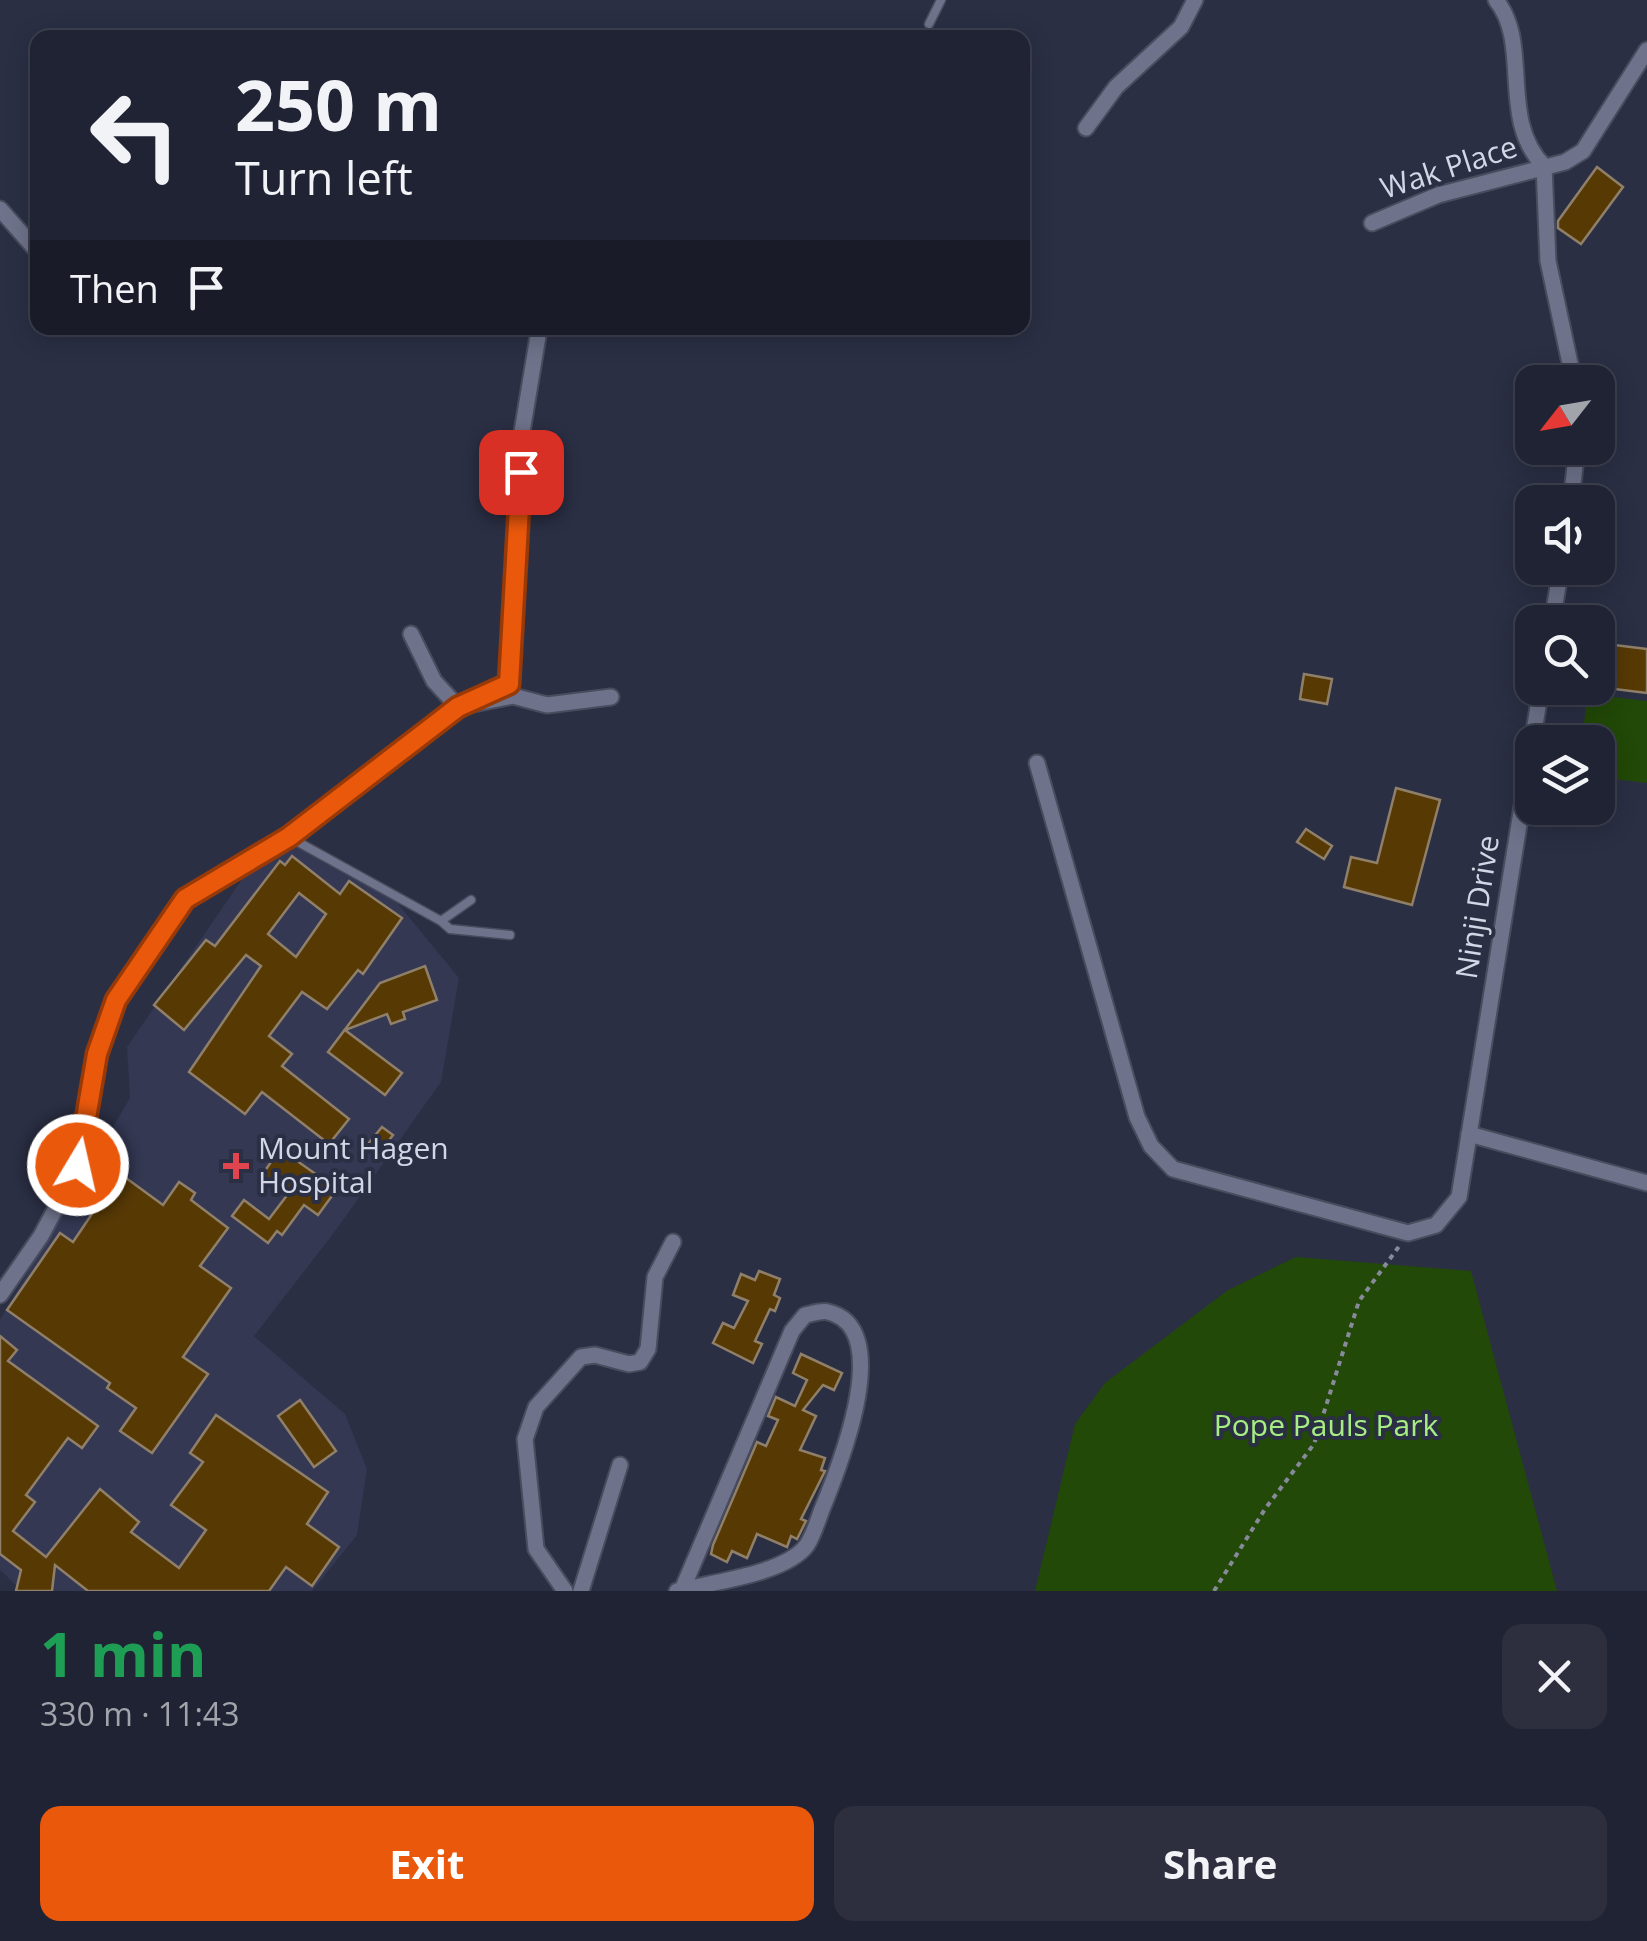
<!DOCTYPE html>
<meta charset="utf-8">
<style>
:root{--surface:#202333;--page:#2d2f3f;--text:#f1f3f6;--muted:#a2a4ac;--line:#3d404e;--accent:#ea580c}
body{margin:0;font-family:"Open Sans",sans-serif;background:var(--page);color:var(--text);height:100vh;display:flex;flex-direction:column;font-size:38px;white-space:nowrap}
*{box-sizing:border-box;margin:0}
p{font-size:32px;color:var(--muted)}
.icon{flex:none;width:55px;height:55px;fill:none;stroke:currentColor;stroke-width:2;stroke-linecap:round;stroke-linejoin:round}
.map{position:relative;height:1591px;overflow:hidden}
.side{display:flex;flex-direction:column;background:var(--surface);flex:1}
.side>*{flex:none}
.banner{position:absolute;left:30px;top:30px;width:1000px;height:305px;border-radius:20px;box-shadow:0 5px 25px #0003,0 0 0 2px var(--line);background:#202333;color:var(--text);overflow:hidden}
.needle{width:65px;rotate:239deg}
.buttons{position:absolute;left:1515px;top:365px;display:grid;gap:20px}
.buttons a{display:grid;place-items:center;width:100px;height:100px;border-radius:20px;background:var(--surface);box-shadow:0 5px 25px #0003,0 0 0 2px var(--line);font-size:50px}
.pin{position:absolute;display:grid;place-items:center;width:85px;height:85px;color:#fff;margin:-42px;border-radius:20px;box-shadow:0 5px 15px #0006}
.me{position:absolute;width:110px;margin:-55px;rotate:9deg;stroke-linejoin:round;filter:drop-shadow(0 0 8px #0008)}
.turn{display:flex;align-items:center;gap:35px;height:210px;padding:0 40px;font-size:45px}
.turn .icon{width:130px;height:130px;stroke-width:2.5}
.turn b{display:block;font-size:70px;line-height:85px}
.then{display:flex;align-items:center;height:95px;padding:0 40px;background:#0003;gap:20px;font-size:38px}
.round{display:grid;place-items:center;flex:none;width:105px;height:105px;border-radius:20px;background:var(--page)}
.head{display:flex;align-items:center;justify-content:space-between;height:170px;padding:0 40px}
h1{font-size:60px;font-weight:700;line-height:75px;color:#1e9e55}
.action{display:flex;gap:20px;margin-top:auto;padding:20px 40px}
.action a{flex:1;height:115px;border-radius:20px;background:var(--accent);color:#fff;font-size:40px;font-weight:700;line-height:115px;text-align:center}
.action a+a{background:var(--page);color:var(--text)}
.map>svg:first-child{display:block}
.built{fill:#343853}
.green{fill:#224907}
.building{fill:#573904;stroke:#90806a;stroke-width:2.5;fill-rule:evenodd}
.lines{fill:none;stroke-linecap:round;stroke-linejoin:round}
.lane-casing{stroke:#494c5d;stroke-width:11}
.street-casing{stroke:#494c5d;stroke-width:19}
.path{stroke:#878a9b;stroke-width:4;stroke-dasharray:5 5;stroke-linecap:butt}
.lane{stroke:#6e738b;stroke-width:8}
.street{stroke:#6e738b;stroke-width:15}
.route-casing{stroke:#983908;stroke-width:25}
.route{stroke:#ea580c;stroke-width:18}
.health-dot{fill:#e0444e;stroke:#2b2f44;stroke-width:4}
.labels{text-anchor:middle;stroke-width:8;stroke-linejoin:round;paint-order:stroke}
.street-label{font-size:30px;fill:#d3d6e4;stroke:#2b2f44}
.poi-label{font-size:30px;fill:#d3d6e4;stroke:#2b2f44;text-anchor:start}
.park-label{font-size:30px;fill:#a6ed82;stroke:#2b2f44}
</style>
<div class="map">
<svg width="1647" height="1591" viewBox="0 0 1647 1591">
<rect width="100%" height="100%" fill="#2b2f44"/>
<path class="built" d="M299 840 394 899 459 978 441 1082 333 1234 254 1336 345 1414 367 1469 357 1535 312 1591H22L0 1570V1320L130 1098 127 1047 247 872Z"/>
<g class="green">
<path d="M1587 694 1647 701V783L1598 777V742H1582Z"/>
<path d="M1296 1257 1471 1271 1557 1591H1035L1075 1424 1105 1383 1228 1290Z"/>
</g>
<g class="building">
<path d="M1597 167 1623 187 1581 244 1558 228V221Z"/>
<path d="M1598 643 1647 649V693L1598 687Z"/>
<path d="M1304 674 1332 679 1327 704 1300 699Z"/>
<path d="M1396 788 1440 800 1412 905 1344 887 1351 857 1377 863Z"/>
<path d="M1306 829 1332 846 1324 859 1297 842Z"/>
<path d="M292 856 340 894 349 881 402 918 363 974 358 970 327 1009 302 992 269 1036 292 1054 282 1066 349 1119 329 1144 262 1092 245 1114 189 1072 261 966 246 955 184 1030 154 1005 206 940 215 946 280 861 285 865ZM299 893 326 914 296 957 268 934Z"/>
<path d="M425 966 437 1000 403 1012 405 1019 391 1024 387 1014 345 1030 402 1073 385 1095 328 1052 380 983Z"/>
<path d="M382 1127 393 1135 380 1153 368 1144Z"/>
<path d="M280 1149 337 1189 318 1215 304 1205 282 1235 277 1231 268 1243 232 1216 244 1200 269 1219 288 1194 262 1175Z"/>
<path d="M111 1167 163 1205 179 1182 195 1193 191 1200 228 1228 200 1266 231 1288 183 1357 208 1374 152 1453 120 1431 136 1408 107 1388 110 1383 7 1310 60 1233 73 1242 96 1208 86 1201Z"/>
<path d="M759 1271 780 1279 774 1295 780 1298 775 1311 770 1309 755 1341 762 1344 753 1363 713 1343 723 1323 734 1328 748 1301 733 1295 741 1274 755 1280Z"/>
<path d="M0 1336 17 1350 8 1361 98 1426 82 1448 68 1438 26 1495 35 1502 13 1531 46 1557 100 1489 139 1522 131 1532 179 1568 206 1530 171 1505 203 1462 190 1453 216 1415 328 1492 307 1524 339 1547 312 1586 286 1567 269 1591H88L55 1565 52 1591H16L21 1570 0 1554Z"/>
<path d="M801 1354 842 1373 834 1390 823 1385 803 1410 816 1416 800 1450 825 1458 821 1470 825 1471 801 1519 806 1521 797 1539 791 1536 787 1547 757 1534 747 1558 732 1551 727 1562 711 1554 713 1545 757 1442 766 1446 778 1420 768 1416 776 1397 795 1406 807 1380 793 1373Z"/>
<path d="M300 1400 336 1451 314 1467 278 1416Z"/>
</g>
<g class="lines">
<defs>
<g id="lane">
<path d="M929 24 941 0"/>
<path d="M289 837 441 921 450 929 510 935"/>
<path d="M441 921 471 900"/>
</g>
<g id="street">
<path d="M1496 0C1532 44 1498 119 1544 166L1548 261 1574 382"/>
<path d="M1086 128 1116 87 1181 27 1195 0"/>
<path d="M0 209 38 252"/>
<path d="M1372 223 1438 195 1565 162 1583 151 1647 50"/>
<path d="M1571 502 1577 448"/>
<path d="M1552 622 1561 568"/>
<path d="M411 634 434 681 458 707 509 684 522 432 539 330"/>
<path d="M1037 763 1137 1117 1151 1146 1173 1169 1408 1233 1436 1225 1459 1197 1541 688"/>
<path d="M1469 1134 1647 1183"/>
<path d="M0 1295 41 1236 79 1165 97 1053 116 1000 185 899 289 837 458 707 513 696 547 705 611 697"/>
<path d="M565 1591 536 1549 525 1439 536 1407 581 1357 595 1355 629 1364 640 1362 648 1349 655 1277 673 1242"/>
<path d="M581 1591 620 1465"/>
<path d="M677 1591C712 1582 786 1574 807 1545 815 1533 819 1515 825 1502 840 1464 895 1327 828 1312 822 1310 811 1314 805 1315L792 1331 682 1590"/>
</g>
</defs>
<use href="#lane" class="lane-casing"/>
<use href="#street" class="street-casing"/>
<path class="path" d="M1214 1591 1265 1509 1314 1444 1359 1301 1400 1245"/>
<use href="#lane" class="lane"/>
<use href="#street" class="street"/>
</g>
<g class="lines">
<defs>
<path id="route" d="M78 1165 97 1054 116 1000 185 899 289 837 458 707 509 684 521 472"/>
</defs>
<use href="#route" class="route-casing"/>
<use href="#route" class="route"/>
</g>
<path class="health-dot" d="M231 1151h10v10h10v10h-10v10h-10v-10h-10v-10h10z"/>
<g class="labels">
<g class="street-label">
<text transform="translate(1449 168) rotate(-18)" y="10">Wak Place</text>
<text transform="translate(1478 907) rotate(-81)" y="10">Ninji Drive</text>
</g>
<g class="poi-label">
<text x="258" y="1159">Mount Hagen<tspan x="258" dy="34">Hospital</tspan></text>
</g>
<g class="park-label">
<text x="1326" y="1436">Pope Pauls Park</text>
</g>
</g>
</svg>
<div class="buttons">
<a><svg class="needle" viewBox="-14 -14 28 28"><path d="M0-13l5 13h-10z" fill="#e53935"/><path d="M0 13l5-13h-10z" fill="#a2a4ac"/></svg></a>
<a><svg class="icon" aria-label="sound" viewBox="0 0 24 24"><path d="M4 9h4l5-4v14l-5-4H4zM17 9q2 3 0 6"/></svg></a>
<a><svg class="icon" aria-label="search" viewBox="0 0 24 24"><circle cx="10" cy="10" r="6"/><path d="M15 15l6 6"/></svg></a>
<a><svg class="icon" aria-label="layers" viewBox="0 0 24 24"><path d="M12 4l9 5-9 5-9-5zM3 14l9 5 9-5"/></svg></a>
</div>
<div class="pin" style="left:521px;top:472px;background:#d93025"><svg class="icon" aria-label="arrive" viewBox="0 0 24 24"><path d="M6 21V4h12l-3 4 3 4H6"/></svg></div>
<svg class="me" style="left:78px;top:1165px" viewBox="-20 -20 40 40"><circle r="17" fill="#ea580c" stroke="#fff" stroke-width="3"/><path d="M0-11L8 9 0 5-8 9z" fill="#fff"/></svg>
<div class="banner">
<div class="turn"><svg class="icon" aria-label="left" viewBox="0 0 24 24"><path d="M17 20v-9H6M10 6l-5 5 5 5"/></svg><div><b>250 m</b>Turn left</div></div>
<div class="then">Then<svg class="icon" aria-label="arrive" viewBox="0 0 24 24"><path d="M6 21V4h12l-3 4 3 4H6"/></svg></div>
</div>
</div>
<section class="side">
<div class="head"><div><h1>1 min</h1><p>330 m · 11:43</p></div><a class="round"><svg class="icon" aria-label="close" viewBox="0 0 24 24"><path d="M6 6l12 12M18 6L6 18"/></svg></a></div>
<div class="action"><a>Exit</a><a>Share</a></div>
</section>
